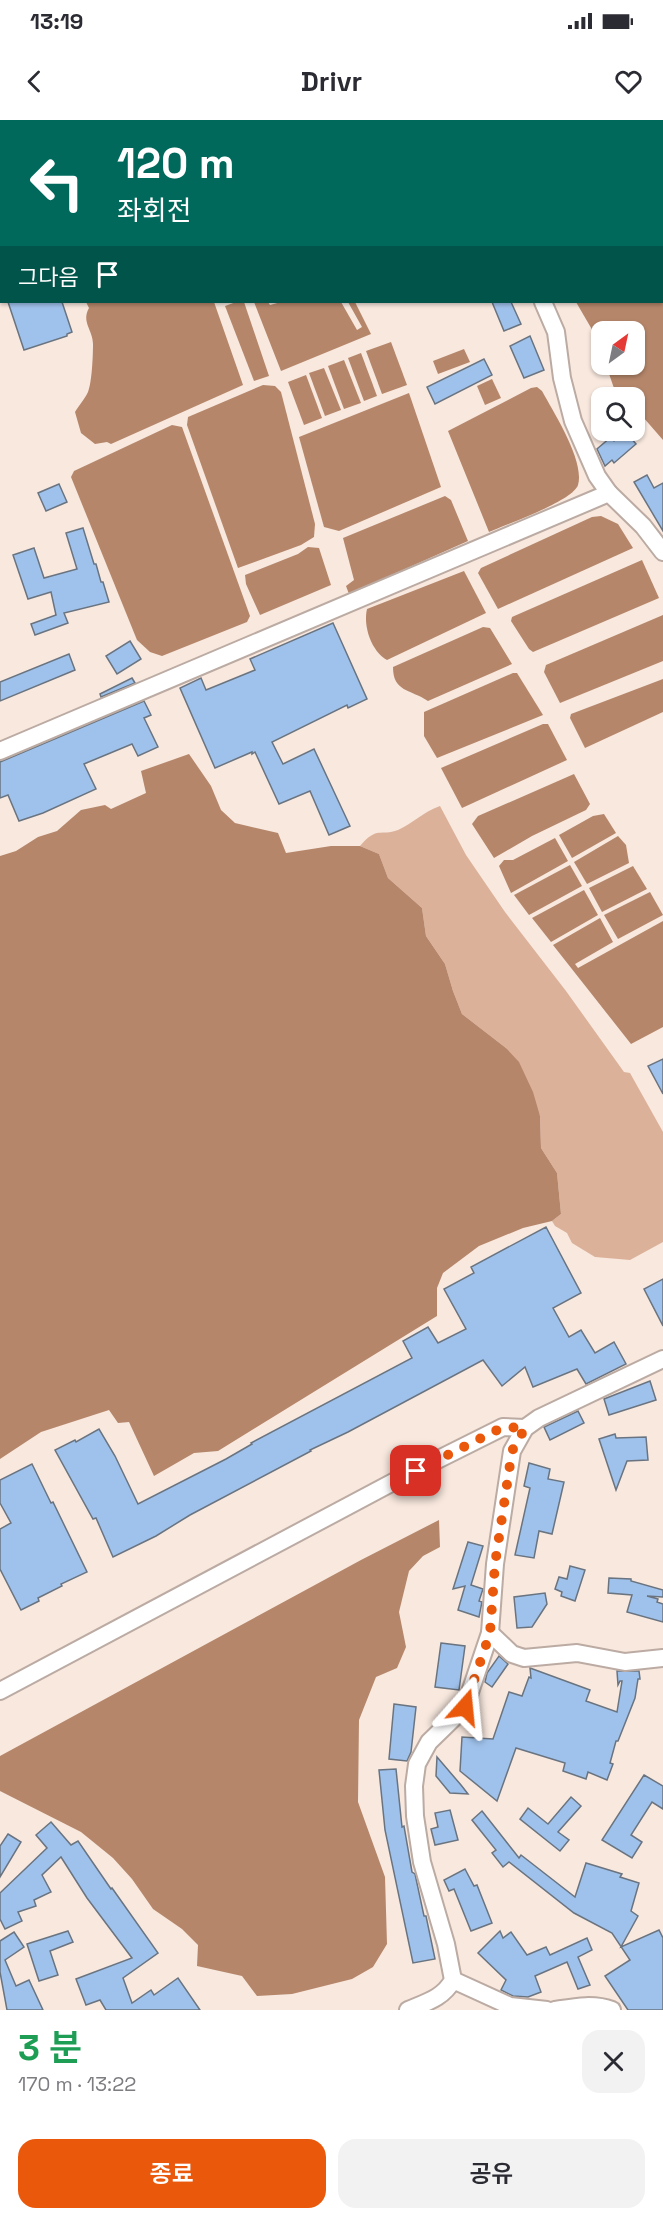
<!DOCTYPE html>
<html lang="ko">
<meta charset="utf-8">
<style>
:root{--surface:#fff;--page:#f2f2f3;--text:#2b2b33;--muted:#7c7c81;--accent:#ea580c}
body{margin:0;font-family:"Space Grotesk","Noto Sans KR",sans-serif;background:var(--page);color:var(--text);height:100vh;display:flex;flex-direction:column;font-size:22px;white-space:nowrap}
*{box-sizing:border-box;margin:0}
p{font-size:20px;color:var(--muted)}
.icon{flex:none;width:33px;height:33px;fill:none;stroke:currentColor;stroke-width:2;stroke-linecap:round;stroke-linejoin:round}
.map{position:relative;height:1890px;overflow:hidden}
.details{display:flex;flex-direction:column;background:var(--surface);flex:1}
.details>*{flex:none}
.guide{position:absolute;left:0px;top:0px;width:663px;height:183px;box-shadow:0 2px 4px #0004;background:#00695c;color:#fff;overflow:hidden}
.needle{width:39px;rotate:33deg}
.tools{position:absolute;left:591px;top:201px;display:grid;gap:12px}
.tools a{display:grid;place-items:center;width:54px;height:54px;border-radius:12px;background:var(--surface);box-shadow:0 2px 4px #0004;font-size:30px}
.pin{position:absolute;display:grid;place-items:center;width:51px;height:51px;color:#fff;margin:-26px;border-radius:12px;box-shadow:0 3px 9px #0006}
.me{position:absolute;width:66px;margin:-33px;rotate:18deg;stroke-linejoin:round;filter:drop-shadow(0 0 4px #0008)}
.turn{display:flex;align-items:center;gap:21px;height:126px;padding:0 18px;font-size:27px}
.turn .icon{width:78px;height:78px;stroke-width:2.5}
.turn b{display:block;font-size:42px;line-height:51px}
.then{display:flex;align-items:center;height:57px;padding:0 18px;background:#0003;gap:12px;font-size:22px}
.round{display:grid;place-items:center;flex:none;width:63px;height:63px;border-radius:18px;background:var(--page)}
.summary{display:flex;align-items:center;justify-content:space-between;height:102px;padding:0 18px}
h1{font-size:36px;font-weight:600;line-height:45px;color:#1e9e55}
.button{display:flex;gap:12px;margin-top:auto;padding:12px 18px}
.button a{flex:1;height:69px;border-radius:18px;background:var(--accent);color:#fff;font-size:24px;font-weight:600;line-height:69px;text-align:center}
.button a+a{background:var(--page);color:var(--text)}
.status{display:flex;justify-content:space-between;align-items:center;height:42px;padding:0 30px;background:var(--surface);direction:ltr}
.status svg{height:16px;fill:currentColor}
header{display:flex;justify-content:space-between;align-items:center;height:78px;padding:0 18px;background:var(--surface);font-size:27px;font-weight:600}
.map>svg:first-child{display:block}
.green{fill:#dcb199}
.water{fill:#b5866a}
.building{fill:#9fc2ec;stroke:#6a7480;stroke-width:1.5}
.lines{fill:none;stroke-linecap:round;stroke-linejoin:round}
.minor-casing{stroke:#bbaba3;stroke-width:20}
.minor{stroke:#fff;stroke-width:16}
.route{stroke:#ea580c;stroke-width:10;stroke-dasharray:0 18}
</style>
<div class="status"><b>13:19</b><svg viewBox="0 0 49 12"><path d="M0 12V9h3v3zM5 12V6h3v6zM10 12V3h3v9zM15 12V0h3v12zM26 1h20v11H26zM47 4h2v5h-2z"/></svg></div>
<header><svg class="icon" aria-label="back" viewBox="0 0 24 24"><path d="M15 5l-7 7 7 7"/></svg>Drivr<svg class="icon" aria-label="heart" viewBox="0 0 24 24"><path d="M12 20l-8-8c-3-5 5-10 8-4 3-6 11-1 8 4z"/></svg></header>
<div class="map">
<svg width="663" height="1890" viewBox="0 0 663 1890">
<rect width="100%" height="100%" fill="#f8e8de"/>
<path class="green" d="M440 686 466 735 505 792 566 871 624 952 630 953 663 1012V1122L630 1140 595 1137 572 1123 567 1113 555 1106 552 1101 561 1094 557 1053 541 1028 540 996 506 928 462 894 453 871 445 844 426 816 422 788 388 758 379 734 360 726C378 705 380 717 398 710 413 703 423 692 440 686Z"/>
<g class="water">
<path d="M0 0H124L2 2 0 35Z"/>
<path d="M662 173 663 176V320L643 297 635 291 634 278 617 277 606 245 634 244V212H602L601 225 576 182H662Z"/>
<path d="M86 182H214L243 265 111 324 107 322 95 324 81 313 75 292C79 285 85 279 88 272 92 262 93 236 93 224 93 210 81 202 89 188Z"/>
<path d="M236 182H244L269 256 254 261 225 186Z"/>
<path d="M254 182H268L270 185 281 182H341L357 210 362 207 348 182H355L371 214 281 251Z"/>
<path d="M391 222 407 265 382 274 366 231Z"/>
<path d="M464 229 470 242 438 254 433 241Z"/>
<path d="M361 233 377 276 364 281 348 238Z"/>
<path d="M344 240 361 283 344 289 328 246Z"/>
<path d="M324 248 341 290 325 296 309 253Z"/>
<path d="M306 255 322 298 304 305 288 262Z"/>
<path d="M492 259 501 278 485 285 477 266Z"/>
<path d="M263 265 275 266 281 272 315 404 314 417 301 425 238 448 187 305 188 297Z"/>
<path d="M537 267 542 271C554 293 585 341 578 365 573 381 505 405 489 412L448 311 531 268Z"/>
<path d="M409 273 441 367 339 411 324 407 299 317Z"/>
<path d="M172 305 182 307 250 496 247 502 162 536 150 532 137 520 71 357 74 351Z"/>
<path d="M445 376 451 380 468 421 349 474 346 466 354 460 343 418Z"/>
<path d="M601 396 618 404 633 428 498 489 478 453 481 448 592 397Z"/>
<path d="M308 427 319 428 331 465 260 495 246 464 245 455 298 434Z"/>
<path d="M642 440 659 478 533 532 529 529 511 501 512 497Z"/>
<path d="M464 451 486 493 387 540C371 531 363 506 367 489Z"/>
<path d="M663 495V541L560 583 544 552 546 545Z"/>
<path d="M483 507 490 508 512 544 428 581C410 569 393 572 393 547Z"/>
<path d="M513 553H517L543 595 437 638 424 616V592Z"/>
<path d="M663 559V592L585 628 570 598 571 594Z"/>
<path d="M543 604H548L567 640 462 688 441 648Z"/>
<path d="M189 634 211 666 221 690 235 703 278 713 286 733 331 726H360L379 734 388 758 422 788 426 816 445 844 453 871 462 894 506 928 519 942 533 972 540 996 541 1028 557 1053 561 1094 552 1101 523 1108 479 1126 443 1153 437 1168V1196L218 1331 194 1333 154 1356 129 1302 118 1303 109 1290 41 1312 0 1339V736L16 731 38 717 57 711 81 690 105 685 111 689 146 673 141 651Z"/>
<path d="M574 654 590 684 586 690 532 716 494 738 472 704 478 696Z"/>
<path d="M604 694 616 713 572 738 559 715 593 696Z"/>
<path d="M618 716 626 725 629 743 587 764 574 742Z"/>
<path d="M555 718 568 741 511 773 499 746 504 740H513Z"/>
<path d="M570 745 582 766 529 795 514 775Z"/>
<path d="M633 746 647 769 602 792 589 768Z"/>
<path d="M584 770 598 795 551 822 532 798Z"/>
<path d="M650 772 663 795 618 819 604 795Z"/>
<path d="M600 798 613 822 575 844 578 848 663 801V907L631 924 553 825Z"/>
<path d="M439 1400 440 1427 423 1436 409 1451 399 1492 406 1527 397 1548 376 1557 359 1600 358 1682 385 1757 387 1824 373 1847 352 1859 292 1874 257 1876 242 1856 197 1846 198 1825 182 1809 153 1789 132 1759 113 1738 81 1712 0 1671V1636L361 1440Z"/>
</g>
<g class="building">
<path d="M8 182H62L72 212 67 214V216L24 230Z"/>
<path d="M492 182H511L521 204 504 211Z"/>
<path d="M530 216 544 250 524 258 510 226Z"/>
<path d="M484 239 492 255 435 284 427 267Z"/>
<path d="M625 311 636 324 614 343 612 340 605 346 597 329 611 317 614 321Z"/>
<path d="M647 355 654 368 663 363V411L634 362Z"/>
<path d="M59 364 67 382 46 391 38 373Z"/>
<path d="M83 408 94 444H96L101 462H103L109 482 64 493 68 503 35 515 31 504 56 495 51 472 28 479 13 435 34 428 44 458 77 449 66 413Z"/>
<path d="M333 503 367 579 348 588 347 585 272 622 283 644 314 629 350 706 329 715 310 671 279 684 255 632 252 634V632L215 648 180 568 201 558 206 570 255 550 250 539Z"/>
<path d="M130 521 141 539 117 554 106 536Z"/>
<path d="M69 534 75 550 0 581V562Z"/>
<path d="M132 558 135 563 101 577 100 574Z"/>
<path d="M144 581 151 595 144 598 158 627 138 636 132 624 84 644 96 669 43 693 19 701 8 675 0 678V642Z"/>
<path d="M663 939V974L648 946Z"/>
<path d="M546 1107 581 1173 553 1188 569 1217 581 1210 595 1233 614 1222 626 1244 586 1264 577 1249 533 1267 525 1247 502 1266 483 1240 348 1312 310 1330 311 1331 190 1395 156 1416 113 1437 96 1398 93 1399 55 1330 75 1320 76 1322 99 1309 115 1336 138 1384 226 1339 252 1324 251 1323 412 1238 403 1221 428 1207 438 1223 466 1209 444 1169 474 1153 471 1147Z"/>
<path d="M663 1159V1206L644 1169Z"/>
<path d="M650 1261 656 1280 609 1295 604 1279Z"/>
<path d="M578 1291 584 1303 550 1320 544 1307Z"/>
<path d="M615 1314 616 1318 646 1317 648 1340 627 1341 616 1370 599 1319Z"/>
<path d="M529 1343 550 1349 548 1359 564 1362 552 1414 539 1411 534 1438 515 1435 530 1368 524 1366Z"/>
<path d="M32 1344 51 1383 53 1382 87 1452 61 1464 62 1466 38 1478 39 1481 21 1490 0 1449V1409L11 1403 0 1383V1360Z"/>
<path d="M468 1422 483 1426 471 1465 483 1469 479 1481 482 1482 479 1497 458 1490 465 1466 453 1469Z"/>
<path d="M570 1446 585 1450 575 1481 561 1476 562 1472 555 1469 559 1457 567 1459Z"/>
<path d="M609 1458 631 1459V1461L663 1470V1477L647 1476 658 1479 657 1482 663 1484V1502L627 1492 632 1475 608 1473Z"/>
<path d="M545 1473 547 1484 532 1507 517 1508 514 1477Z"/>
<path d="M441 1523 465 1526 459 1570 435 1567Z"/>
<path d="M499 1536 508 1544 492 1567 485 1562 487 1553Z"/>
<path d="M530 1548 590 1570 586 1581 617 1592 622 1561H620L618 1565 617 1551H639L640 1559H638L635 1578 618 1621H616L610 1643 613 1644 607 1660 588 1652 586 1659 563 1651 565 1643 516 1628 497 1681 460 1651 462 1617 493 1619 509 1572 522 1576 529 1557 531 1558Z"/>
<path d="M394 1584 416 1587 411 1632 407 1641 389 1639Z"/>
<path d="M437 1637 461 1665 468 1674 450 1673 436 1656Z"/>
<path d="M396 1649 402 1707 404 1706 412 1752 415 1754 424 1796H426L435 1839 413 1843 385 1710 379 1650Z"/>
<path d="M644 1655 663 1666V1689L652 1682 631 1715 642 1722 632 1738 602 1720Z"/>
<path d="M571 1677 581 1686 558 1712 569 1720 560 1731 520 1699 528 1688 548 1704Z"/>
<path d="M450 1690 458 1720 435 1725 431 1709 438 1707 435 1693Z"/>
<path d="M482 1691 519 1738 521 1735 575 1777 586 1743 622 1754 620 1757 639 1763 631 1791 638 1796 621 1827 659 1810 663 1818V1890H628L605 1856 630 1840 612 1813 574 1793 509 1742 503 1747 492 1733 496 1730 472 1700Z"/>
<path d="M51 1702 71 1725 78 1721 111 1769 112 1768 158 1833 123 1858 132 1883 151 1870 154 1875 178 1858 200 1890H106L100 1880 86 1885 76 1859 132 1838 87 1778 61 1737 42 1755 51 1772 34 1780 36 1786 18 1792 22 1801 5 1809 0 1799V1773L47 1728 36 1715Z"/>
<path d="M8 1714 21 1722 0 1757V1726Z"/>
<path d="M465 1749 474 1766 477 1765 492 1803 471 1811 454 1769 449 1771 444 1760Z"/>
<path d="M68 1811 73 1822 50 1831 58 1855 39 1861 27 1824Z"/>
<path d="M500 1811 503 1818 511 1812 527 1835 546 1827 550 1835 587 1818 592 1830 578 1837 590 1865 578 1869 567 1842 535 1856 541 1872 528 1877 513 1876 501 1870 506 1860 478 1833Z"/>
<path d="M14 1812 24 1827 5 1840 16 1866 29 1860 43 1890H7L0 1852V1821Z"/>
</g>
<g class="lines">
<defs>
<g id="minor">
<path d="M448 0 449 2"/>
<path d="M615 0 616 2"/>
<path d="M662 7 663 8"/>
<path d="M662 62 663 63"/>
<path d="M609 373 643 406 663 432"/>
<path d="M0 631 609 373 597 356 573 301 562 258 556 212 543 182"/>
<path d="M490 1513 512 1534 524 1538 577 1533 625 1542 663 1538"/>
<path d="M0 1571 397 1360 503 1307 525 1308"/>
<path d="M453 1860 510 1886 547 1890"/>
<path d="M408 1890C427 1882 443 1878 453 1860L446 1824 422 1742 415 1696 414 1666 417 1644 429 1622 465 1587 490 1513 495 1444 512 1331 525 1308 539 1298 663 1239"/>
<path d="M555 1890C574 1887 593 1883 612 1890"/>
</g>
</defs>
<use href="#minor" class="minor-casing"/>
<use href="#minor" class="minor"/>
</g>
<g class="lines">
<path class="route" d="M416 1351 503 1307 525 1308 512 1331 495 1444 490 1513 465 1587"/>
</g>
</svg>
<div class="tools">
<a><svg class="needle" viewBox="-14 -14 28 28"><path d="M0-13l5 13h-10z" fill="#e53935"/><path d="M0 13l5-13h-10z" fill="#7c7c81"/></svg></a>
<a><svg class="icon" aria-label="search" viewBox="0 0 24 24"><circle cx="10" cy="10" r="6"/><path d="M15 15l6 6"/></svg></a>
</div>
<div class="pin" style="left:416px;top:1351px;background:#d93025"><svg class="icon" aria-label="arrive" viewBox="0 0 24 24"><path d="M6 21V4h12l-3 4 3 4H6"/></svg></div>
<svg class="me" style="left:465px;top:1587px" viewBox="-20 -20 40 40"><path d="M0-17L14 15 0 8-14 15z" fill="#ea580c" stroke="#fff" stroke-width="4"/></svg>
<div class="guide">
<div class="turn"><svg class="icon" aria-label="left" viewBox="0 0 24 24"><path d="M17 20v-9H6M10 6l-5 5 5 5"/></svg><div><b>120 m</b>좌회전</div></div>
<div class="then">그다음<svg class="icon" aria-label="arrive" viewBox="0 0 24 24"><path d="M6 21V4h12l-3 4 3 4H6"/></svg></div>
</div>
</div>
<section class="details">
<div class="summary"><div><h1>3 분</h1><p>170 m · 13:22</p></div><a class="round"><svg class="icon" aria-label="close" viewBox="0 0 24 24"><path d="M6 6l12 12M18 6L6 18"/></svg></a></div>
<div class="button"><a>종료</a><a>공유</a></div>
</section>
